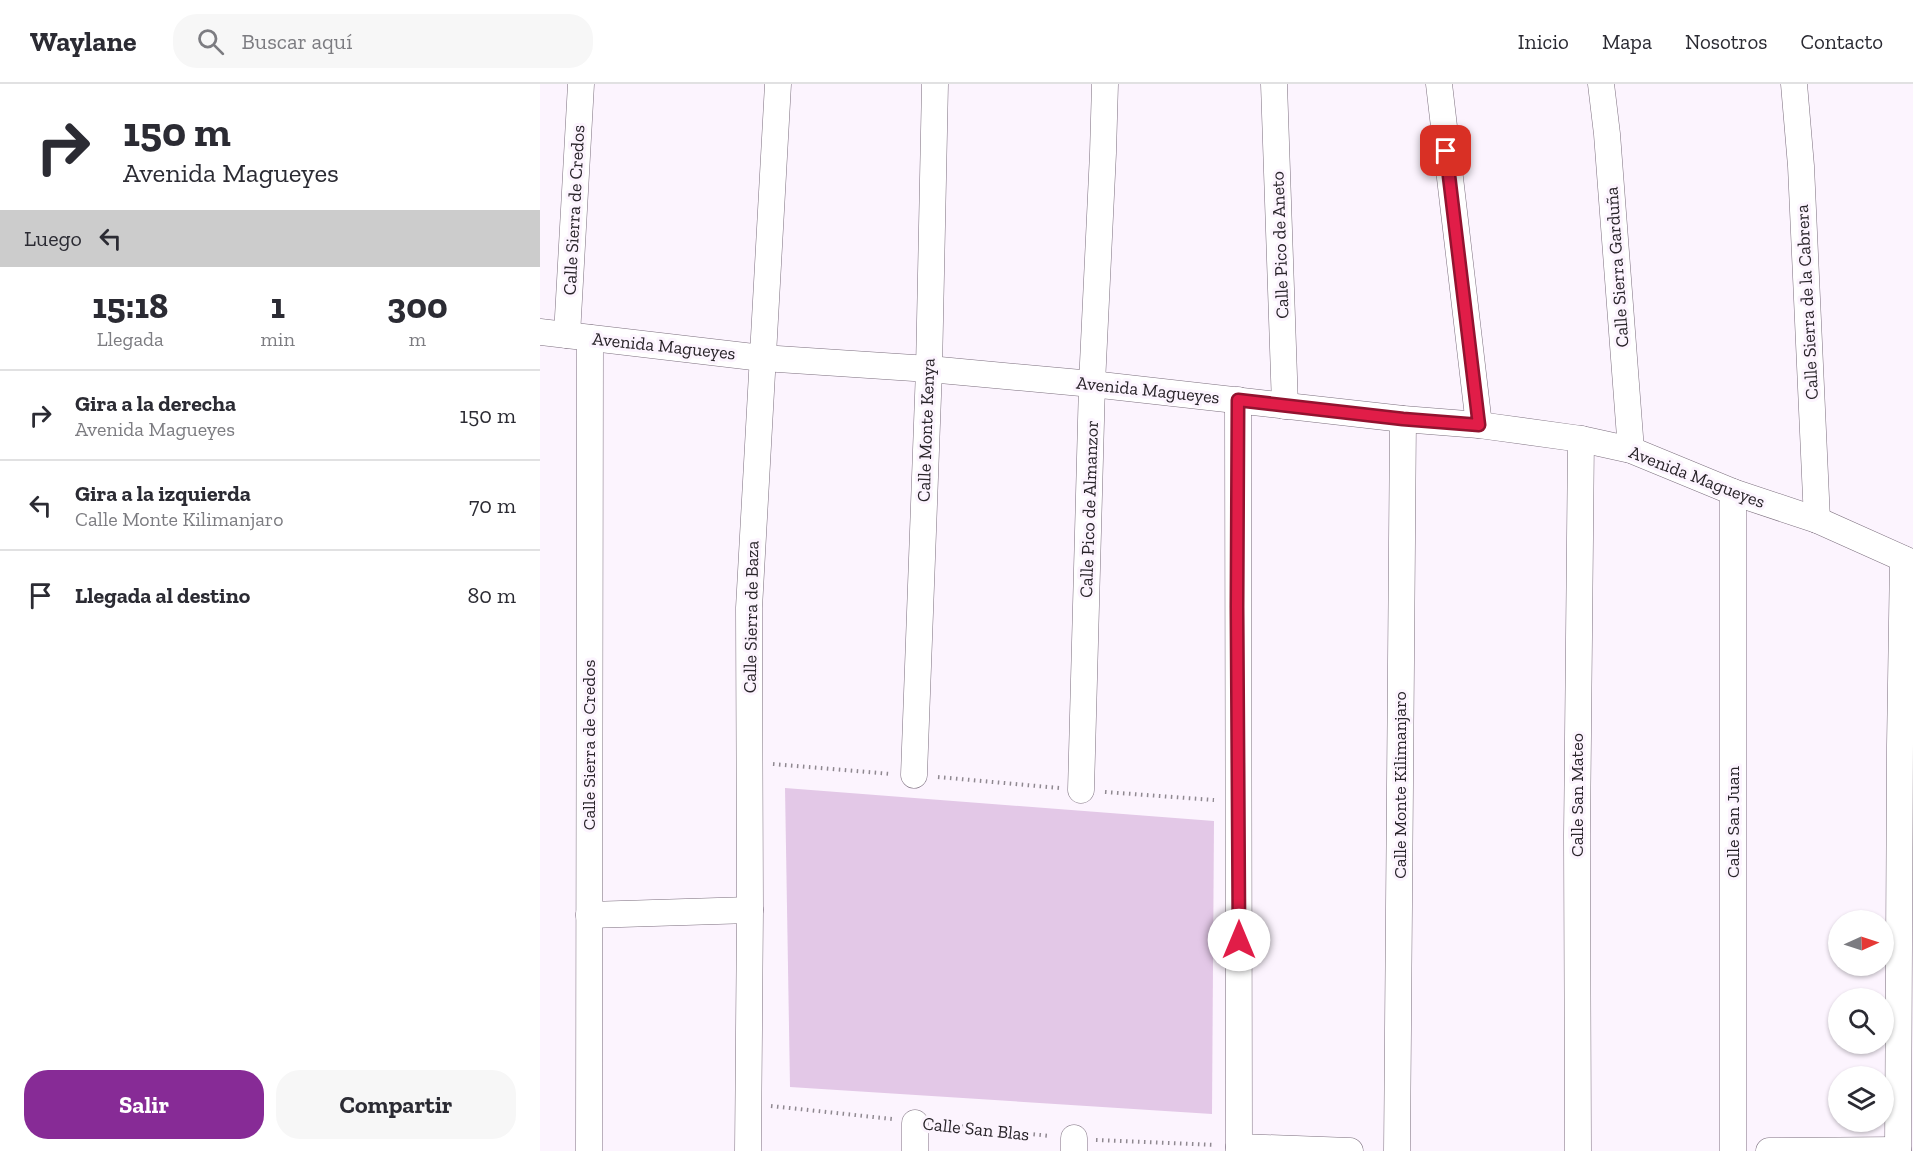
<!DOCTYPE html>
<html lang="es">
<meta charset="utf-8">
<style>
:root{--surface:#fff;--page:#f7f7f7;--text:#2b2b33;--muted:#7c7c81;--line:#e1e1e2;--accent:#872b96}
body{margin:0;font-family:"Zilla Slab",serif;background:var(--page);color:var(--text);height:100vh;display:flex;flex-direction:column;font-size:22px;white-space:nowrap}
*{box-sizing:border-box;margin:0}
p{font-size:20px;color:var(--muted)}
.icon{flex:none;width:33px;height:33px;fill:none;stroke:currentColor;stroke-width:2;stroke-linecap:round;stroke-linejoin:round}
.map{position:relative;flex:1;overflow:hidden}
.sheet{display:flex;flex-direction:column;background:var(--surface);width:540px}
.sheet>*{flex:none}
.banner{background:#fff;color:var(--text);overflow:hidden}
.needle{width:39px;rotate:87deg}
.buttons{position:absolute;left:1288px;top:826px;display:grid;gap:12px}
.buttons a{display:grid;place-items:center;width:66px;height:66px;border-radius:50%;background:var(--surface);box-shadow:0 2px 4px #0004;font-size:30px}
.pin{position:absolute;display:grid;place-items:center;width:51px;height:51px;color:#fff;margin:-26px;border-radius:12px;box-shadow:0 3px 9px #0006}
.me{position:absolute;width:66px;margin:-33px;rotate:0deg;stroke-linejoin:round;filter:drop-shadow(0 0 4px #0008)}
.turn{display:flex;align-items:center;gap:21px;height:126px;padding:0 24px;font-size:27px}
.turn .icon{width:78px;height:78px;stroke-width:2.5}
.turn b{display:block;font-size:42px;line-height:51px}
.then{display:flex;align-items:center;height:57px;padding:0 24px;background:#0003;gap:12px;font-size:22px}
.eta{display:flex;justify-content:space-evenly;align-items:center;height:102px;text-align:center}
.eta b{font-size:36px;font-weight:800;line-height:42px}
.action{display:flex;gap:12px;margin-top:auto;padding:12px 24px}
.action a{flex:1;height:69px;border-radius:24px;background:var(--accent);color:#fff;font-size:24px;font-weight:800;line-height:69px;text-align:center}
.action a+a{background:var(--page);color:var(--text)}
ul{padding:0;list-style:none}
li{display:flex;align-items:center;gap:18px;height:90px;padding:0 24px;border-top:2px solid var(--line)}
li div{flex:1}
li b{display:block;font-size:22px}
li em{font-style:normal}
header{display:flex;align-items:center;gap:36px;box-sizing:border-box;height:84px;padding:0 30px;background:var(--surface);border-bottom:2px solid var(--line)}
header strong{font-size:28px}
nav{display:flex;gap:33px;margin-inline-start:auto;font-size:21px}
.search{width:420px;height:54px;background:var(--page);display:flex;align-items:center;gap:15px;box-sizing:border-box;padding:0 21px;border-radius:24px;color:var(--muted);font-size:22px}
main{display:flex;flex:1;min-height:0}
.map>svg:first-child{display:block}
.green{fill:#e3c8e7}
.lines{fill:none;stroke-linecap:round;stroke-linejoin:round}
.street-casing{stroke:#7c6f7e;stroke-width:27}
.path{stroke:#8f8890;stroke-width:4;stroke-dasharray:1.5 4.5;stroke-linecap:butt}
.street{stroke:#fff;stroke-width:26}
.route-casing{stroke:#92132f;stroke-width:15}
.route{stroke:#e11d48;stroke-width:10}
.labels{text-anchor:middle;stroke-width:6;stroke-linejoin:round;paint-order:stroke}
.street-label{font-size:18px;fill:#29242a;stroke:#fcf4fe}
</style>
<header>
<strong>Waylane</strong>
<div class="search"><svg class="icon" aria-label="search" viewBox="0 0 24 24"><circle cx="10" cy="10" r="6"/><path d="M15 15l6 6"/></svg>Buscar aquí</div>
<nav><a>Inicio</a><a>Mapa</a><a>Nosotros</a><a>Contacto</a></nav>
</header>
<main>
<section class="sheet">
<div class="banner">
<div class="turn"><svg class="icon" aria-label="right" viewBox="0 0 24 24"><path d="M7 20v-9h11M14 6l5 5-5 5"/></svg><div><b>150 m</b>Avenida Magueyes</div></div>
<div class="then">Luego<svg class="icon" aria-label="left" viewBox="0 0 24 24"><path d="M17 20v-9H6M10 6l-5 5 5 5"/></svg></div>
</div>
<div class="eta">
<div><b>15:18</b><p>Llegada</p></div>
<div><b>1</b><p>min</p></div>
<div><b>300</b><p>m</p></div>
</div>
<ul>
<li><svg class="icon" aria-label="right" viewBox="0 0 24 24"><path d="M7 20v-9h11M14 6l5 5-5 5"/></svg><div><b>Gira a la derecha</b><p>Avenida Magueyes</p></div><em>150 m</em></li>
<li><svg class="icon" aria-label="left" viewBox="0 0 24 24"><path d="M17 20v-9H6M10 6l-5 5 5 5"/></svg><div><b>Gira a la izquierda</b><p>Calle Monte Kilimanjaro</p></div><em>70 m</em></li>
<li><svg class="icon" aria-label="arrive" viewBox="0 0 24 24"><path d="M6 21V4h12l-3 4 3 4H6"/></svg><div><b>Llegada al destino</b></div><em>80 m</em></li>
</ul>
<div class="action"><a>Salir</a><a>Compartir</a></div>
</section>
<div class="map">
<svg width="1373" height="1067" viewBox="0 0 1373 1067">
<rect width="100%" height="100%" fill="#fcf4fe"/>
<path class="green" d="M245 704 674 737 672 1030 250 1003Z"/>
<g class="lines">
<defs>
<g id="street">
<path d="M734 0 745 322"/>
<path d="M899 0 939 341"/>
<path d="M1061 0 1067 50 1091 366"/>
<path d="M1254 0 1261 82 1277 436"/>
<path d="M0 248 222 274 389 285 552 300 863 335 939 341 1041 355 1091 366 1193 408 1277 436 1373 479"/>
<path d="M27 251 41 0"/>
<path d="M698 316 699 1067"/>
<path d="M374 691 389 285 395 0"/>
<path d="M541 706 552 300 563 69 565 0"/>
<path d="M49 831 210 826"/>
<path d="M534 1054V1067"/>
<path d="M699 1063 810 1067"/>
<path d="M49 1067 50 254"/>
<path d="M208 1067 210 826 209 524 238 0"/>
<path d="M375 1067V1039"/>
<path d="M857 1067 863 335"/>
<path d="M1038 1067 1037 752 1041 355"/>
<path d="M1193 1067V408"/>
<path d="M1229 1067 1358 1066"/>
<path d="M1358 1067 1360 661 1363 475"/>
</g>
</defs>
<use href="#street" class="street-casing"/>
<g class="path">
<path d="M233 680 351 690"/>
<path d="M398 693 519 704"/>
<path d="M565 708 674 716"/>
<path d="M231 1022 352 1035"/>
<path d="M398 1040 510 1052"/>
<path d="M556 1056 675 1061"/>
</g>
<use href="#street" class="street"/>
</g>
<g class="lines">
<defs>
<path id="route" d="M699 856 697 523 698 316 863 335 939 341 906 67"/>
</defs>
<use href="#route" class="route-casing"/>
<use href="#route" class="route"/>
</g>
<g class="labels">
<g class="street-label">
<text transform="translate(34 126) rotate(-87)" y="6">Calle Sierra de Credos</text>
<text transform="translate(740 161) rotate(-92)" y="6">Calle Pico de Aneto</text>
<text transform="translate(1077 183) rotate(-94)" y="6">Calle Sierra Garduña</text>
<text transform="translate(1267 218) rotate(-93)" y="6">Calle Sierra de la Cabrera</text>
<text transform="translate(124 262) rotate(6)" y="6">Avenida Magueyes</text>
<text transform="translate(608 306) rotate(6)" y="6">Avenida Magueyes</text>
<text transform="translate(386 346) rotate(-88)" y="6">Calle Monte Kenya</text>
<text transform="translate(1157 393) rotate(21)" y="6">Avenida Magueyes</text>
<text transform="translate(549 425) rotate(-88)" y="6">Calle Pico de Almanzor</text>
<text transform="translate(211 533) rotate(-89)" y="6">Calle Sierra de Baza</text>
<text transform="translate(49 661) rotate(-90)" y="6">Calle Sierra de Credos</text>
<text transform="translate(860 701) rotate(-90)" y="6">Calle Monte Kilimanjaro</text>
<text transform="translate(1037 711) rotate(-90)" y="6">Calle San Mateo</text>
<text transform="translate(1193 738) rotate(-90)" y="6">Calle San Juan</text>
<text transform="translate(436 1045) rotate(6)" y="6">Calle San Blas</text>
</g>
</g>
</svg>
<div class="buttons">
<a><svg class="needle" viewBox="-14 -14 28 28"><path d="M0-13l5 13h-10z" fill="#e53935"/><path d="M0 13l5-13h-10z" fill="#7c7c81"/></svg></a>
<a><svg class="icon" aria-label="search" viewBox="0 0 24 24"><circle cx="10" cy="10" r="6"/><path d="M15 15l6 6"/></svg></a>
<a><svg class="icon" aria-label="layers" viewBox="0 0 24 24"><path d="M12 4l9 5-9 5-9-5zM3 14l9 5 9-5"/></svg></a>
</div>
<div class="pin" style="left:906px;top:67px;background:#d93025"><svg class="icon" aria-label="arrive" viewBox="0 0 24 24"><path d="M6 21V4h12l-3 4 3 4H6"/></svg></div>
<svg class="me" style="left:699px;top:856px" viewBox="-20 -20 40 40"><circle r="19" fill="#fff"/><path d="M0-13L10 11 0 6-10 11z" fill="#e11d48"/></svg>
</div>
</main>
